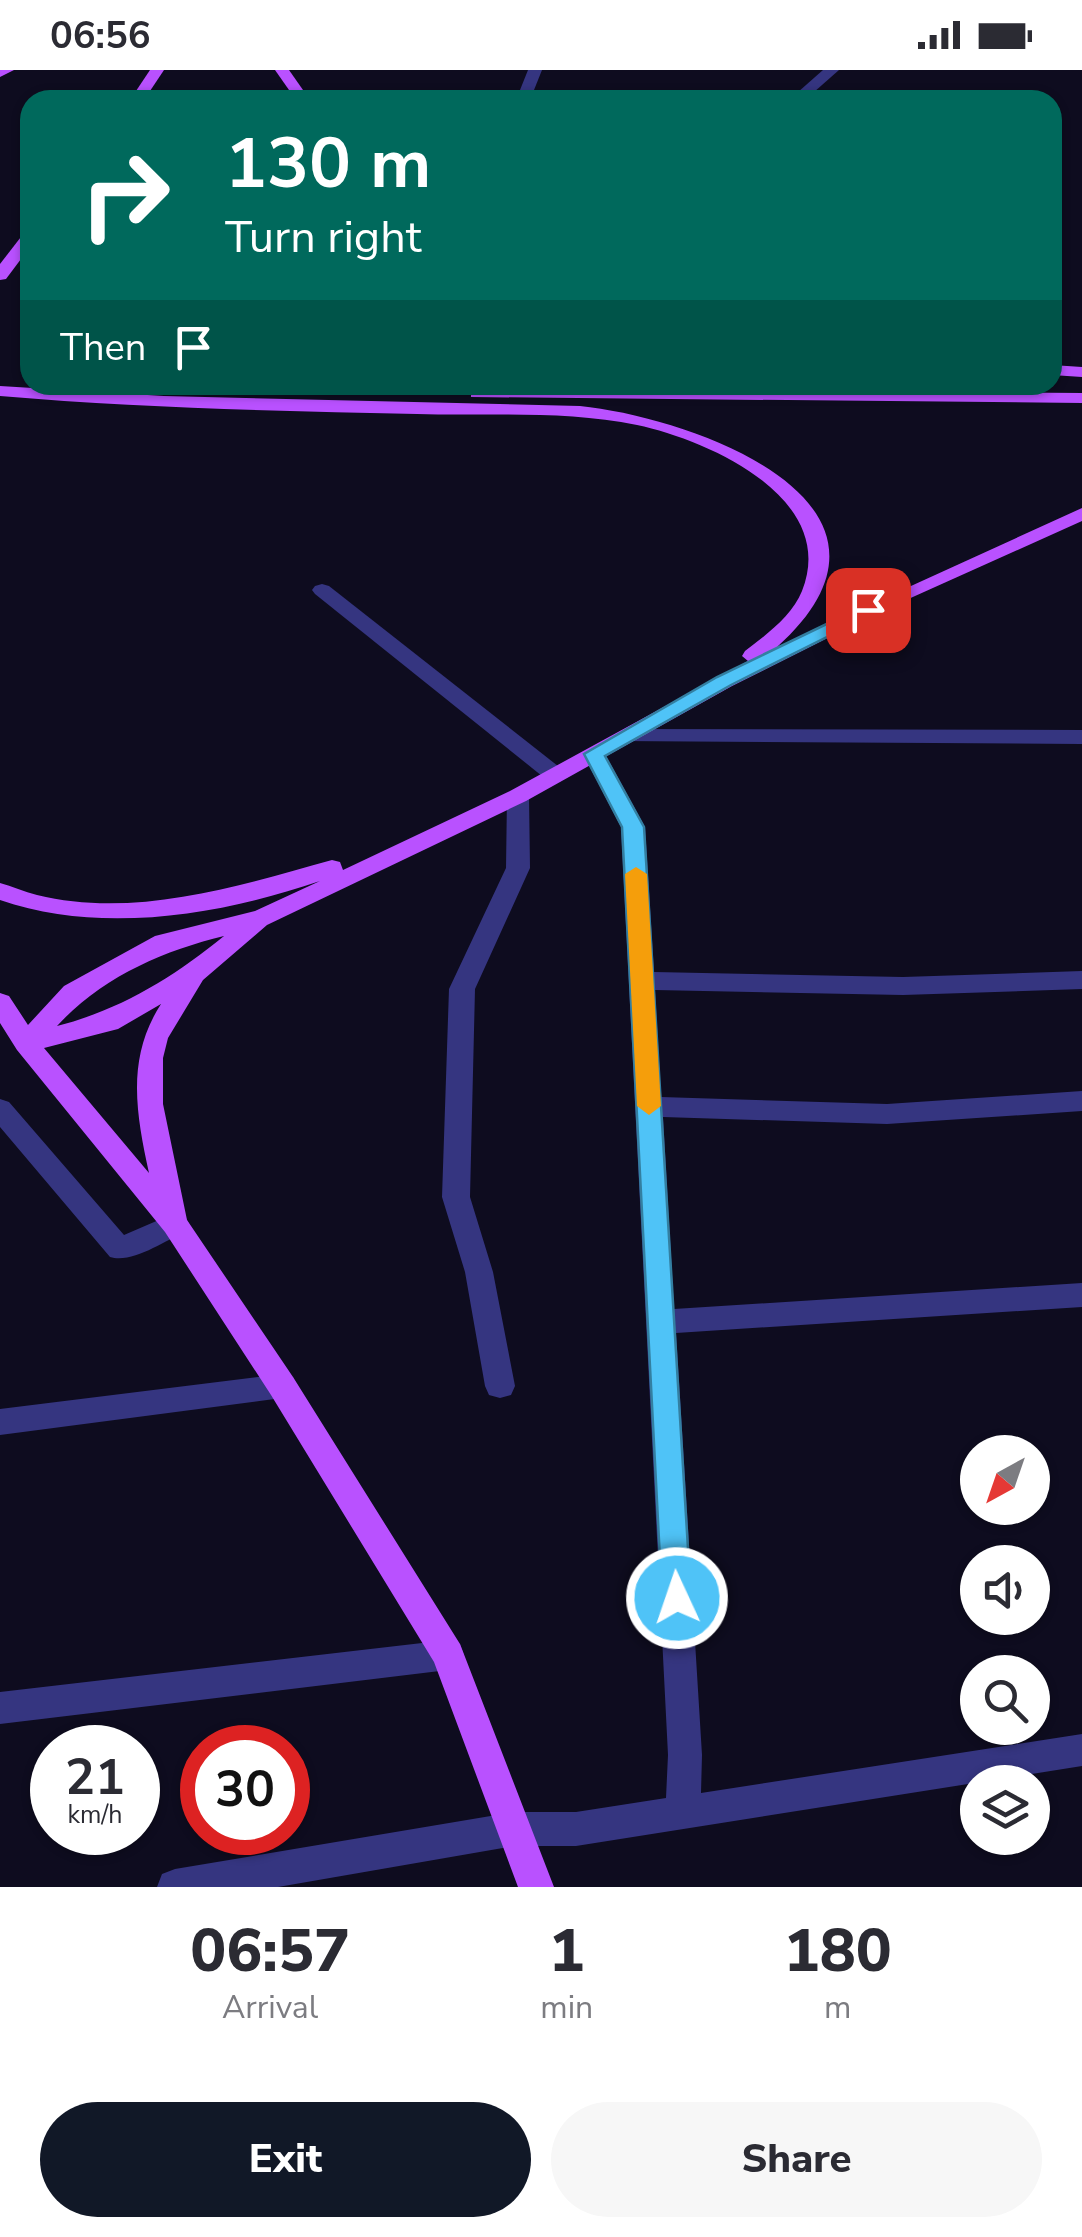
<!DOCTYPE html>
<style>
:root{--surface:#fff;--page:#f7f7f7;--text:#2b2b33;--muted:#7c7c81;--accent:#111827}
body{margin:0;font-family:"Nunito Sans",sans-serif;background:var(--page);color:var(--text);height:100vh;display:flex;flex-direction:column;font-size:38px;white-space:nowrap}
*{box-sizing:border-box;margin:0}
p{font-size:32px;color:var(--muted)}
.icon{flex:none;width:55px;height:55px;fill:none;stroke:currentColor;stroke-width:2;stroke-linecap:round;stroke-linejoin:round}
.map{position:relative;height:1817px;overflow:hidden}
.sheet{display:flex;flex-direction:column;background:var(--surface);flex:1}
.sheet>*{flex:none}
.guide{position:absolute;left:20px;top:20px;width:1042px;height:305px;border-radius:30px;box-shadow:0 2px 8px #0004;background:#00695c;color:#fff;overflow:hidden}
.needle{width:65px;rotate:220deg}
.buttons{position:absolute;left:960px;top:1365px;display:grid;gap:20px}
.buttons a{display:grid;place-items:center;width:90px;height:90px;border-radius:50%;background:var(--surface);box-shadow:0 2px 8px #0004;font-size:50px}
.speed{position:absolute;left:30px;top:1655px;display:flex;gap:20px;font-size:50px;font-weight:700;text-align:center}
.speed>*{display:grid;place-content:center;width:130px;height:130px;border-radius:50%;background:var(--surface);box-shadow:0 2px 8px #0004;line-height:1}
.speed small{font-size:25px;font-weight:400}
.speed .limit{border:15px solid #d22;background:#fff;color:#111}
.pin{position:absolute;display:grid;place-items:center;width:85px;height:85px;color:#fff;margin:-42px;border-radius:20px;box-shadow:0 5px 15px #0006}
.me{position:absolute;width:110px;margin:-55px;rotate:357deg;stroke-linejoin:round;filter:drop-shadow(0 0 8px #0008)}
.turn{display:flex;align-items:center;gap:35px;height:210px;padding:0 40px;font-size:45px}
.turn .icon{width:130px;height:130px;stroke-width:2.5}
.turn b{display:block;font-size:70px;line-height:85px}
.then{display:flex;align-items:center;height:95px;padding:0 40px;background:#0003;gap:20px;font-size:38px}
.eta{display:flex;justify-content:space-evenly;align-items:center;height:170px;text-align:center}
.eta b{font-size:60px;font-weight:800;line-height:70px}
.cta{display:flex;gap:20px;margin-top:auto;padding:20px 40px}
.cta a{flex:1;height:115px;border-radius:60px;background:var(--accent);color:#fff;font-size:40px;font-weight:800;line-height:115px;text-align:center}
.cta a+a{background:var(--page);color:var(--text)}
.status{display:flex;justify-content:space-between;align-items:center;height:70px;padding:0 50px;background:var(--surface);direction:ltr}
.status svg{height:28px;fill:currentColor}
.map>svg:first-child{display:block}
.lines{fill:none;stroke-linecap:round;stroke-linejoin:round}
.minor{fill:#353580;fill-rule:evenodd}
.major{fill:#b951ff;fill-rule:evenodd}
.route{fill:#4fc3f7;stroke:#337fa1;stroke-width:2.5}
.slow{fill:#f59e0b}
</style>
<div class="status"><b>06:56</b><svg viewBox="0 0 49 12"><path d="M0 12V9h3v3zM5 12V6h3v6zM10 12V3h3v9zM15 12V0h3v12zM26 1h20v11H26zM47 4h2v5h-2z"/></svg></div>
<div class="map">
<svg width="1082" height="1817" viewBox="0 0 1082 1817">
<rect width="100%" height="100%" fill="#0e0c1f"/>
<g class="lines">
<g class="minor">
<path d="M528 0H542L530 30H516Z"/>
<path d="M823 0H839L805 30H789Z"/>
<path d="M322 514 329 516 563 700 566 705 563 710H547L315 524 312 520 315 516Z"/>
<path d="M626 659 1082 660V674L618 671 615 666Z"/>
<path d="M594 677 605 684 645 757 654 902 903 907 1082 901V919L903 925 655 920 661 1027 887 1034 1082 1021V1041L887 1054 663 1047 674 1239 1082 1213V1237L676 1263 702 1685 701 1723 1082 1664V1696L576 1776H514L278 1817H157L162 1804 175 1799 514 1742H576L666 1728 668 1685 621 757 583 684Z"/>
<path d="M518 719 529 726 530 798 475 919 470 1127 493 1202 515 1316 511 1325 500 1328 489 1325 485 1316 465 1202 442 1127 449 919 506 798 507 726Z"/>
<path d="M0 1029 9 1032 124 1165 175 1143 185 1146 189 1154 185 1162C164 1171 132 1194 110 1187L0 1057Z"/>
<path d="M282 1304 293 1307 297 1316 293 1325 282 1328 0 1365V1339Z"/>
<path d="M448 1570 460 1574 464 1585 460 1596 448 1600 0 1654V1622Z"/>
</g>
<g class="major">
<path d="M0 0H14L0 7Z"/>
<path d="M150 0H164L144 30H130Z"/>
<path d="M275 0H289L310 30H296Z"/>
<path d="M30 161V177L6 209 0 210V194L24 163Z"/>
<path d="M1052 295 1082 297V307L1052 305Z"/>
<path d="M0 316 164 326 580 336C696 348 935 435 777 577L1082 438V451L875 544 732 616 526 731 267 855 203 910 168 968 163 988V1034L187 1150 293 1307 460 1574 554 1817H518L434 1592 271 1325 165 1162 17 980 0 953V923L9 926 28 955 64 916 155 866 255 841 320 811C220 845 101 865 0 830V813C12 816 24 822 37 825 134 849 239 816 332 790L340 792 343 800 510 721 748 591 742 586 745 581C766 565 792 546 802 521 839 428 708 370 637 355 565 340 490 346 417 344 278 341 139 338 0 326ZM224 866C174 907 120 940 57 956 101 908 162 881 224 866ZM161 934C126 988 136 1043 149 1103L44 978 118 959Z"/>
<path d="M477 318 1082 323V333L471 327V319Z"/>
</g>
</g>
<path class="route" d="M868 534 877 540 875 543 731 615 605 686 644 757 691 1528 687 1537 677 1541 666 1537 662 1528 622 757 584 684 717 607Z"/>
<path class="slow" d="M636 797 647 804 661 1036 649 1045 637 1036 625 804Z"/>
</svg>
<div class="buttons">
<a><svg class="needle" viewBox="-14 -14 28 28"><path d="M0-13l5 13h-10z" fill="#e53935"/><path d="M0 13l5-13h-10z" fill="#7c7c81"/></svg></a>
<a><svg class="icon" aria-label="sound" viewBox="0 0 24 24"><path d="M4 9h4l5-4v14l-5-4H4zM17 9q2 3 0 6"/></svg></a>
<a><svg class="icon" aria-label="search" viewBox="0 0 24 24"><circle cx="10" cy="10" r="6"/><path d="M15 15l6 6"/></svg></a>
<a><svg class="icon" aria-label="layers" viewBox="0 0 24 24"><path d="M12 4l9 5-9 5-9-5zM3 14l9 5 9-5"/></svg></a>
</div>
<div class="speed"><div>21<small>km/h</small></div><div class="limit">30</div></div>
<div class="pin" style="left:868px;top:540px;background:#d93025"><svg class="icon" aria-label="arrive" viewBox="0 0 24 24"><path d="M6 21V4h12l-3 4 3 4H6"/></svg></div>
<svg class="me" style="left:677px;top:1528px" viewBox="-20 -20 40 40"><circle r="17" fill="#4fc3f7" stroke="#fff" stroke-width="3"/><path d="M0-11L8 9 0 5-8 9z" fill="#fff"/></svg>
<div class="guide">
<div class="turn"><svg class="icon" aria-label="right" viewBox="0 0 24 24"><path d="M7 20v-9h11M14 6l5 5-5 5"/></svg><div><b>130 m</b>Turn right</div></div>
<div class="then">Then<svg class="icon" aria-label="arrive" viewBox="0 0 24 24"><path d="M6 21V4h12l-3 4 3 4H6"/></svg></div>
</div>
</div>
<section class="sheet">
<div class="eta">
<div><b>06:57</b><p>Arrival</p></div>
<div><b>1</b><p>min</p></div>
<div><b>180</b><p>m</p></div>
</div>
<div class="cta"><a>Exit</a><a>Share</a></div>
</section>
